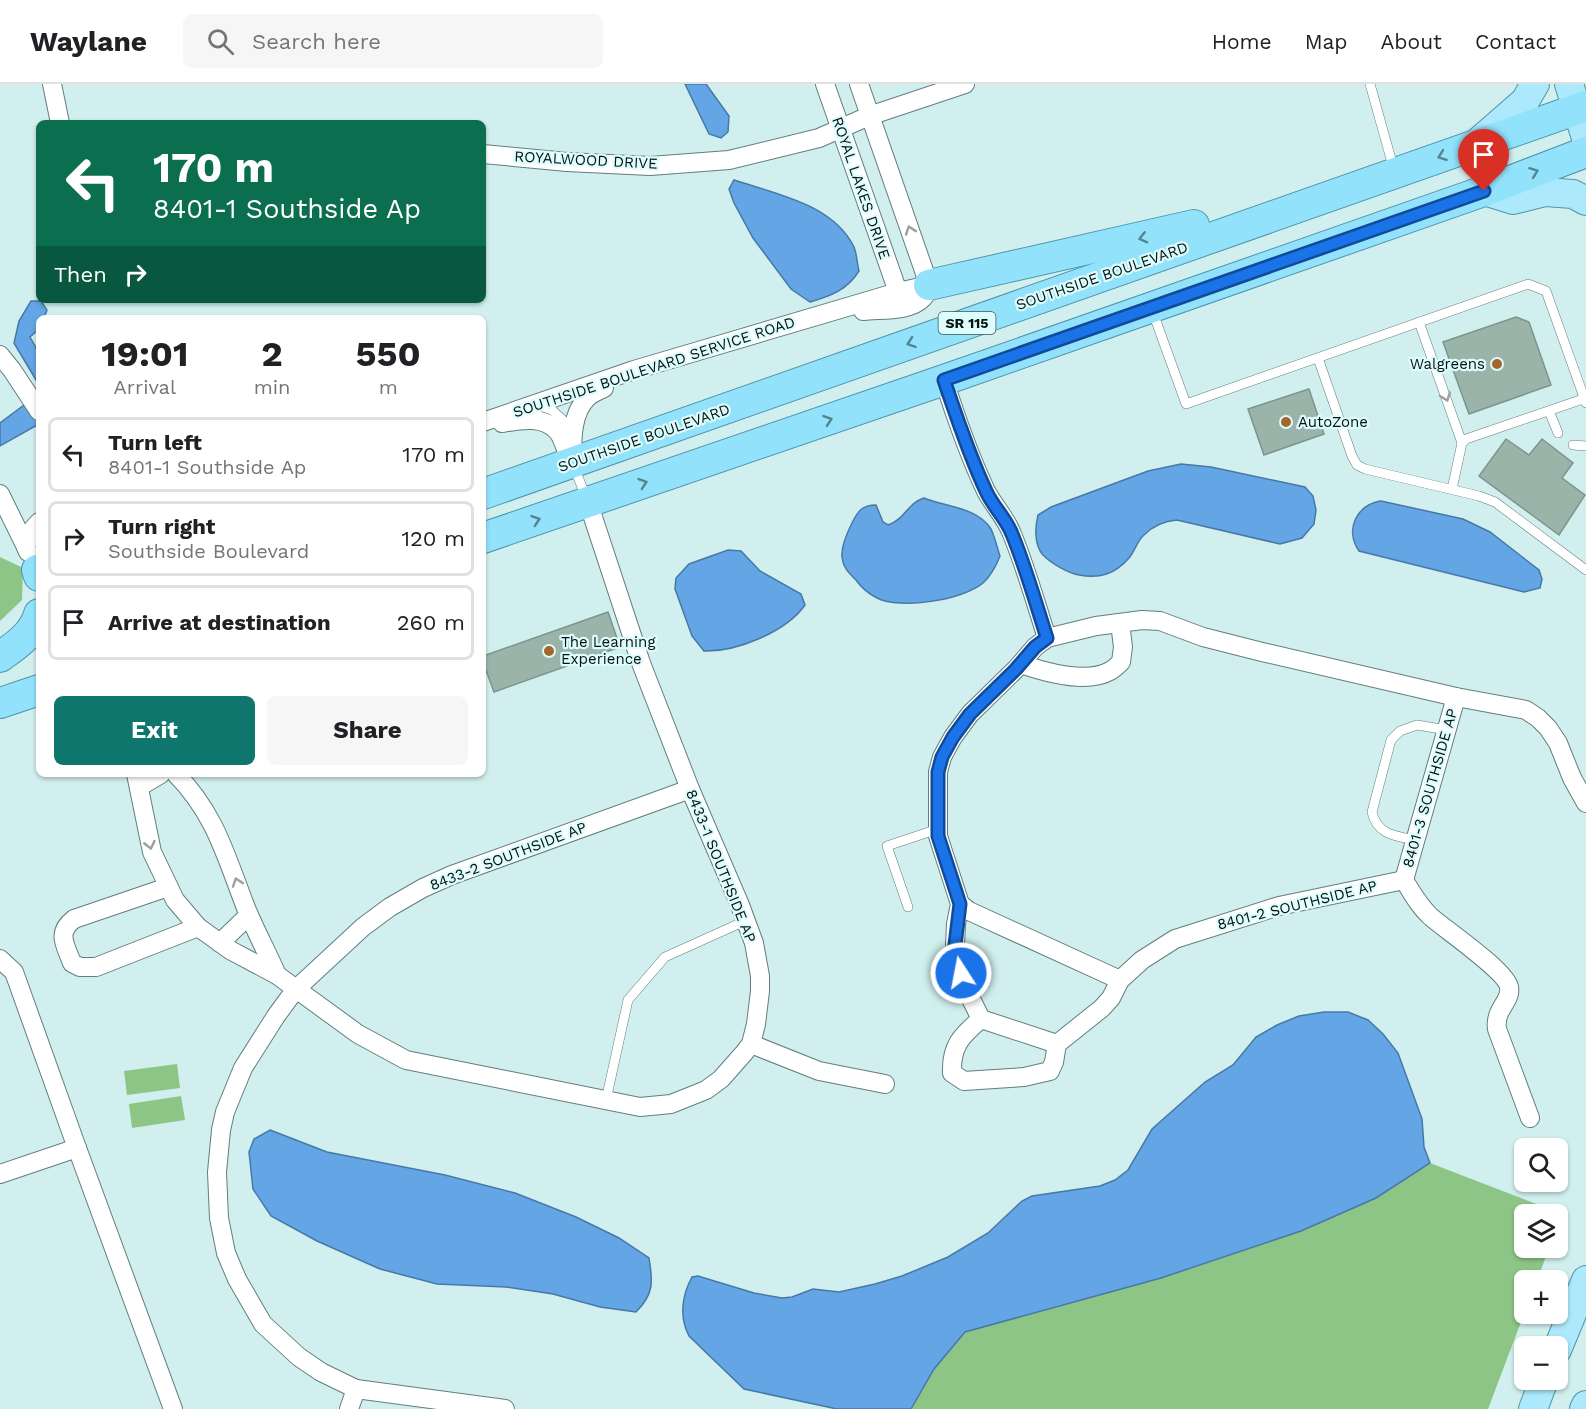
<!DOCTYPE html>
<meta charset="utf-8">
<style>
:root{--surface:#fff;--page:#f6f6f6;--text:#202124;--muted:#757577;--line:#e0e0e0;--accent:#0f766e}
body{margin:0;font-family:"Work Sans",sans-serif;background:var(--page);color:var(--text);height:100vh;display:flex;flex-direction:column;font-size:22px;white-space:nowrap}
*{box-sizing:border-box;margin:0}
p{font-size:20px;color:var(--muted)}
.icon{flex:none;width:33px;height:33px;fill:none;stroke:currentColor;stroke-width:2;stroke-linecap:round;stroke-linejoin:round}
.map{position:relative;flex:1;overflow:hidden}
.sheet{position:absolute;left:36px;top:231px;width:450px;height:462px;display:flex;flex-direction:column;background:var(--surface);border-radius:9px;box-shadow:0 2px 4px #0004}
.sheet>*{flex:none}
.hud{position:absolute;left:36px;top:36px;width:450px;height:183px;border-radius:9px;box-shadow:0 2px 4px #0004;background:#0b6e4f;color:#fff;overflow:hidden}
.controls{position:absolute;left:1514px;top:1054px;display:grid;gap:12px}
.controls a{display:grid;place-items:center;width:54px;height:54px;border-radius:9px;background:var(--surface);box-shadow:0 2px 4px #0004;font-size:30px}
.pin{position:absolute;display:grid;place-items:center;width:51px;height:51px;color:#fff;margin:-62px -26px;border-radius:50% 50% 50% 0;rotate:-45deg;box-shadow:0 0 6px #0007}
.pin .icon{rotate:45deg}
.me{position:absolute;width:66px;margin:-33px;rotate:349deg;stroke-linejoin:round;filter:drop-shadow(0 0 4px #0008)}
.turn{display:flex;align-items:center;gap:21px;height:126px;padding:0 18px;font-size:27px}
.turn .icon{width:78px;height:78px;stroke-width:2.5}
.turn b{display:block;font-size:42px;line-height:51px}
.then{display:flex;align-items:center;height:57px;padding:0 18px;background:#0003;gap:12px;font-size:22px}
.eta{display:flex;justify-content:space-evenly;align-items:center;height:102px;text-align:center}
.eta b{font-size:36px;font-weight:700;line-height:42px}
.primary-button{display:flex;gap:12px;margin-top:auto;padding:12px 18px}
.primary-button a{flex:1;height:69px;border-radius:9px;background:var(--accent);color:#fff;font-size:24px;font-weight:700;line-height:69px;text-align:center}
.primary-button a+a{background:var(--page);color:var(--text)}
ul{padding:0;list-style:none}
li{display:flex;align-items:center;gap:18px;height:75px;margin:0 12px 9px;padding:0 6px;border:3px solid var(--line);border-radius:9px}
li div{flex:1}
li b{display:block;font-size:22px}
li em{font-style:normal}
header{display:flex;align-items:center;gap:36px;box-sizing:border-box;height:84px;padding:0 30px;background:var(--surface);border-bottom:2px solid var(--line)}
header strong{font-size:28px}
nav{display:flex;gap:33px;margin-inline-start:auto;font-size:21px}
.search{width:420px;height:54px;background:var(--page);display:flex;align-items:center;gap:15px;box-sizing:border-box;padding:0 21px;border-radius:9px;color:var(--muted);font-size:22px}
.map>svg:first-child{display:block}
.green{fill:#8dc586}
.water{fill:#63a5e5;stroke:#4779a5;stroke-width:1.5}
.building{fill:#9bb4aa;stroke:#7c958b;stroke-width:1.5}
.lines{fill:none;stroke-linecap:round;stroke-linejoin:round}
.service-casing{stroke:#627e7e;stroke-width:10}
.minor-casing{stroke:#627e7e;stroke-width:20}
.primary-casing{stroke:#4f94aa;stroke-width:30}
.trunk-casing{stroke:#4f94aa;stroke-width:32}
.service{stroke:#fff;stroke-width:9}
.minor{stroke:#fff;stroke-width:18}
.primary{stroke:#ade9fd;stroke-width:28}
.trunk{stroke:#92e2fc;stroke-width:30}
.oneway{stroke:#538492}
.oneway2{stroke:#9ca0a0}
.route-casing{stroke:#114b97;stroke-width:15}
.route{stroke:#1a73e8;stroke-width:10}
.poi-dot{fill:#a4662b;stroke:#ddfcfc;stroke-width:2}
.labels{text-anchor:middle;stroke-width:4.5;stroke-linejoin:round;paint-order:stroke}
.shield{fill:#ddfcfc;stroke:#475858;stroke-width:1.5}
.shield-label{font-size:14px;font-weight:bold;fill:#071111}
.street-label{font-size:15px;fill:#071111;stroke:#ddfcfc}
.poi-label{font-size:15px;fill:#071111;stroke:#ddfcfc;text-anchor:start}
</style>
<header>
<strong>Waylane</strong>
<div class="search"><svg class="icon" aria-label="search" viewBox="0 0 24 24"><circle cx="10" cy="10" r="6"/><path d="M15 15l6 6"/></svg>Search here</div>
<nav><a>Home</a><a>Map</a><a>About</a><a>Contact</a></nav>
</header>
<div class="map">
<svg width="1586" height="1325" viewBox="0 0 1586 1325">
<rect width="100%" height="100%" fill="#d0efee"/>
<g class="green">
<path d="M0 473 23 484 22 516 0 537Z"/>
<path d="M177 980 180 1004 127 1011 124 987Z"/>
<path d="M181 1012 185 1036 132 1044 129 1020Z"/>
<path d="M1430 1079 1562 1130 1557 1143V1131H1524V1164H1549L1537 1197H1524V1230L1488 1325H911L934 1285 965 1248 1161 1194 1301 1147 1376 1114Z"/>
</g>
<g class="water">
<path d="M685 0H706L729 32 728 48 721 54 709 50Z"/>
<path d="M734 96C776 110 833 120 854 163 857 170 857 180 859 187 847 206 831 212 810 218L791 205 753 154 734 119 729 105Z"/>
<path d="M31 217H41L47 226 44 234H39V245L30 253 39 269V301L14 259 19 237Z"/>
<path d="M39 310V340L0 362V339Z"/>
<path d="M1181 380 1211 383 1305 403 1313 412 1316 426 1314 440 1302 454 1280 460 1177 436C1164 437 1154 441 1144 451 1137 457 1135 467 1129 474 1115 490 1100 495 1079 491 1068 489 1052 480 1043 471 1034 461 1035 443 1038 431L1051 423 1148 387Z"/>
<path d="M924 414C946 423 977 423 991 445 995 453 997 464 1000 472 996 482 991 492 983 499 963 516 900 526 877 514 869 510 861 503 856 496 849 489 843 484 842 473 841 462 847 449 852 439 858 427 862 421 876 421L883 438 888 441C907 434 906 420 924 414Z"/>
<path d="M1381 417 1463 435 1490 448 1539 486 1542 495 1540 504 1524 508 1359 467C1344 446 1357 420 1381 417Z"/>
<path d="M728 466 741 467 760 487 801 510 805 521C786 548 736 568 704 567L692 552 675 505 676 494 689 480Z"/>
<path d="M1324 928H1348L1368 936 1383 950 1398 969 1422 1035 1424 1063 1430 1079 1376 1114 1301 1147 1161 1194 965 1248 934 1285 911 1325H837L744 1305 689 1252C679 1233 682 1211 692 1193L698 1192 754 1209 782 1214 792 1213 813 1205 839 1208 875 1200 902 1192 948 1173 988 1149 1022 1117 1032 1112 1100 1102 1115 1096 1128 1086 1152 1045 1205 998 1233 981 1256 953 1277 941 1299 932Z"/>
<path d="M270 1046 327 1068 445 1091 515 1109 576 1133 619 1154 649 1174C653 1198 654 1210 636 1228L600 1223 553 1210 506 1203 437 1200 380 1185 317 1157 271 1132 253 1105 249 1068 254 1055Z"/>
</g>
<g class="building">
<path d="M1516 233 1529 238 1551 301 1469 330 1443 258Z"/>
<path d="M1309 305 1324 350 1264 371 1248 325Z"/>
<path d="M1506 355 1529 371 1542 355 1573 379 1562 394 1585 411 1559 451 1479 392Z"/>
<path d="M608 528 620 563 494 608 483 578V572Z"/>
</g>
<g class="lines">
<defs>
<g id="service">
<path d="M1370 0 1394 86"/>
<path d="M1152 226 1186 320 1528 200 1546 207 1586 319"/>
<path d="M1419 238 1462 359"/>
<path d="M1318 274 1352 372 1357 381 1365 385 1479 412 1495 418 1586 486"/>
<path d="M537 321 552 326 574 346"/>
<path d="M1549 327 1558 349"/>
<path d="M1573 361 1586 362"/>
<path d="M573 381 587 415"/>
<path d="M1452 405 1462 359 1466 355 1586 314"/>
<path d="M1415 756C1396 752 1377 751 1372 728L1391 656 1400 647 1417 641 1447 646"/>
<path d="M908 823 887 762 938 745"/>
<path d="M606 1016 628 916 665 873 745 837"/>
</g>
<g id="minor">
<path d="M52 0 60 39"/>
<path d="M825 0 898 208"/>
<path d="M859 0 929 201"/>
<path d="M483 70 567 78 650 82 729 76 819 54 869 32 965 0"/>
<path d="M863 227C881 225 910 228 923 214 926 211 927 205 929 201"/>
<path d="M0 271 12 286 39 327"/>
<path d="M944 296C956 334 969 371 986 407 994 422 1006 434 1012 450 1026 484 1036 520 1047 554"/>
<path d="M483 338 634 286 898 208 929 201"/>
<path d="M502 339C520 336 544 331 558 348 563 354 566 367 570 375"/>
<path d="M572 379C572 358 571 330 587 314 592 309 598 307 604 304"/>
<path d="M0 410 26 463"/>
<path d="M28 468 26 463 32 446 39 438"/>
<path d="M1021 580C1044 588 1087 600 1110 587 1114 585 1118 581 1121 578L1123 563 1120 539"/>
<path d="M136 690 152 768 175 816 198 843 230 866 277 891 358 950 406 976 640 1023 671 1020 706 1006 721 995 744 969 751 960 756 940 760 907V892L754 859 740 821 690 705 641 579 588 418"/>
<path d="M176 690C216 731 226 773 246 824 255 846 267 868 277 891"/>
<path d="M139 703 161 690"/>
<path d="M1404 796C1412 809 1419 822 1431 833 1446 846 1506 887 1509 903 1512 917 1494 925 1497 945L1530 1034"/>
<path d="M1404 796 1456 613"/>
<path d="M168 803 74 835C56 849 65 860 72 879L80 883H96L198 843"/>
<path d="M960 820 969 827 1120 896"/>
<path d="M220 859 249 831"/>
<path d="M0 875 14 888 77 1064 173 1325"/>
<path d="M981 935 964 901 957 877 955 861 956 840 960 820 938 752V688L942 673 953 653 970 630 1016 585 1035 563 1047 554 1096 542 1142 536 1160 537 1203 553 1262 568 1456 613 1526 626 1538 634 1548 644 1558 659 1572 694 1586 719"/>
<path d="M981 935C961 952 951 962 952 989L964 997 1024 993 1050 987 1054 978 1057 960 1102 924 1111 914 1120 896 1142 876 1175 855 1279 822 1404 796"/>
<path d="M981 935 1057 960"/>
<path d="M751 960 819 987 885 1000"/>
<path d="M0 1090 77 1064"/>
<path d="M349 1325 356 1305"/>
<path d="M505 1325 356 1305 321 1288 299 1273 263 1240 237 1195 226 1169 219 1134 217 1088 221 1046 225 1028 243 984 276 932 295 906 363 843 390 823 423 804 452 791 690 705"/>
</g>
<g id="primary">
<path d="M1569 0 1586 54"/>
<path d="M1478 58 1525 17 1535 0"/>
<path d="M1484 107 1513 116 1545 108 1573 110 1586 117"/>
<path d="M1557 1266 1586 1196"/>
<path d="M1533 1325 1544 1296"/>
<path d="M1584 1325 1586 1321"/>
</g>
<g id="trunk">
<path d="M929 201 1194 141"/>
<path d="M483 410 1586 22"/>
<path d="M483 454 944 296 1484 107 1586 68"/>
<path d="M37 486 39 492"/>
<path d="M0 573C15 562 34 550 39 530"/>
<path d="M0 619 39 606"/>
</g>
</defs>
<use href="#service" class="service-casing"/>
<use href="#minor" class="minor-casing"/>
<use href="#primary" class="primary-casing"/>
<use href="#trunk" class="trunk-casing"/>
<use href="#service" class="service"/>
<use href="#minor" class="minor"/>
<use href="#primary" class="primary"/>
<use href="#trunk" class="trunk"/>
</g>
<defs><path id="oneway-chevron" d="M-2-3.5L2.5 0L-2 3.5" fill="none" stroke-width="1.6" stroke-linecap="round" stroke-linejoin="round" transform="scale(1.5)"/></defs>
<g class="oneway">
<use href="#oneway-chevron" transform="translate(1442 72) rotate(160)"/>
<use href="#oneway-chevron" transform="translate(1534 88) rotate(-21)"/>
<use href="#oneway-chevron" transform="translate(1143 154) rotate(166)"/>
<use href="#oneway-chevron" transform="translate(911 259) rotate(161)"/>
<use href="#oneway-chevron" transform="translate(828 336) rotate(-19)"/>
<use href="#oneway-chevron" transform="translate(643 399) rotate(-19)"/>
<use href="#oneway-chevron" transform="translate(536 436) rotate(-19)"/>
</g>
<g class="oneway2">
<use href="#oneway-chevron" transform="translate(910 146) rotate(-109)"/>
<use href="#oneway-chevron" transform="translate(1446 313) rotate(70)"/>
<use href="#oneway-chevron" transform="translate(150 761) rotate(77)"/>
<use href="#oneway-chevron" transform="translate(237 798) rotate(-109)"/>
</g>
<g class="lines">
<defs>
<path id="route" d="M961 889 955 861 960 820 938 752V688L942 673 953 653 970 630 1016 585 1035 563 1047 554C1036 520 1026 484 1012 450 1006 434 993 423 986 407 969 371 957 334 944 296L1484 107"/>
</defs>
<use href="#route" class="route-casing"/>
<use href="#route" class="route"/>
</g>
<g class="poi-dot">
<circle cx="1497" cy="280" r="6"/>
<circle cx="1286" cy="338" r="6"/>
<circle cx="549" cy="567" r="6"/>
</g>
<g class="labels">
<rect class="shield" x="938.5" y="228" width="57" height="22" rx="4.5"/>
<g class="shield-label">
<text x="967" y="244">SR 115</text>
</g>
<g class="street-label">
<text transform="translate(586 76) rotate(3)" y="5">ROYALWOOD DRIVE</text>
<text transform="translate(861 104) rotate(71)" y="5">ROYAL LAKES DRIVE</text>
<text transform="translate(1102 192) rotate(-19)" y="5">SOUTHSIDE BOULEVARD</text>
<text transform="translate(654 283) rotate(-18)" y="5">SOUTHSIDE BOULEVARD SERVICE ROAD</text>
<text transform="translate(644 354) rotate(-19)" y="5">SOUTHSIDE BOULEVARD</text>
<text transform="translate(1430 704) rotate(-74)" y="5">8401-3 SOUTHSIDE AP</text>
<text transform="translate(508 772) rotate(-21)" y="5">8433-2 SOUTHSIDE AP</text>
<text transform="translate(721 782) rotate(68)" y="5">8433-1 SOUTHSIDE AP</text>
<text transform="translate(1297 821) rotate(-14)" y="5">8401-2 SOUTHSIDE AP</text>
</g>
<g class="poi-label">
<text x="1485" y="285" text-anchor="end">Walgreens</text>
<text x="1298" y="343">AutoZone</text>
<text x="561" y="563">The Learning<tspan x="561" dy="17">Experience</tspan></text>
</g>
</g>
</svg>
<div class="controls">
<a><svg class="icon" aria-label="search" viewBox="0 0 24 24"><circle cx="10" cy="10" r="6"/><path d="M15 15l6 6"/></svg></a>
<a><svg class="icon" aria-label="layers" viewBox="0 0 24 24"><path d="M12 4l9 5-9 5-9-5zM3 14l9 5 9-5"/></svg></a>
<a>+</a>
<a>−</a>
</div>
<div class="pin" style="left:1484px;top:107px;background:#d93025"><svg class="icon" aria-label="arrive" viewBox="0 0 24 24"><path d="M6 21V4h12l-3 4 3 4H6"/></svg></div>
<svg class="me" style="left:961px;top:889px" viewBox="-20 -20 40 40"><circle r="17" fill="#1a73e8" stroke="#fff" stroke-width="3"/><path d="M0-11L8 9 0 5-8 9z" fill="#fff"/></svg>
<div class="hud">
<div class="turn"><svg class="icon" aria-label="left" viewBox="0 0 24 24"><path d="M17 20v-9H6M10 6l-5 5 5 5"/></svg><div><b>170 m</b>8401-1 Southside Ap</div></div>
<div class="then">Then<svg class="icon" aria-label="right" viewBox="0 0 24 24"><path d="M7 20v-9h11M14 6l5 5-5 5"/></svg></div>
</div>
<section class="sheet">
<div class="eta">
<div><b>19:01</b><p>Arrival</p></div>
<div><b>2</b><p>min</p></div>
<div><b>550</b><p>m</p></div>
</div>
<ul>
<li><svg class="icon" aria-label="left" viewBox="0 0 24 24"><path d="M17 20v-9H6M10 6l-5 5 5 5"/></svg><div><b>Turn left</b><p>8401-1 Southside Ap</p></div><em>170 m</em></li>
<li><svg class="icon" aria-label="right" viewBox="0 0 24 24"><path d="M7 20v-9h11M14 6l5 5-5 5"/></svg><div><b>Turn right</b><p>Southside Boulevard</p></div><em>120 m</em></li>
<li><svg class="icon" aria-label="arrive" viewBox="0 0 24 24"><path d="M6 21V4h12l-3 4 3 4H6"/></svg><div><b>Arrive at destination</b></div><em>260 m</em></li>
</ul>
<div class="primary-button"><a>Exit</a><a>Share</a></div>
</section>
</div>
